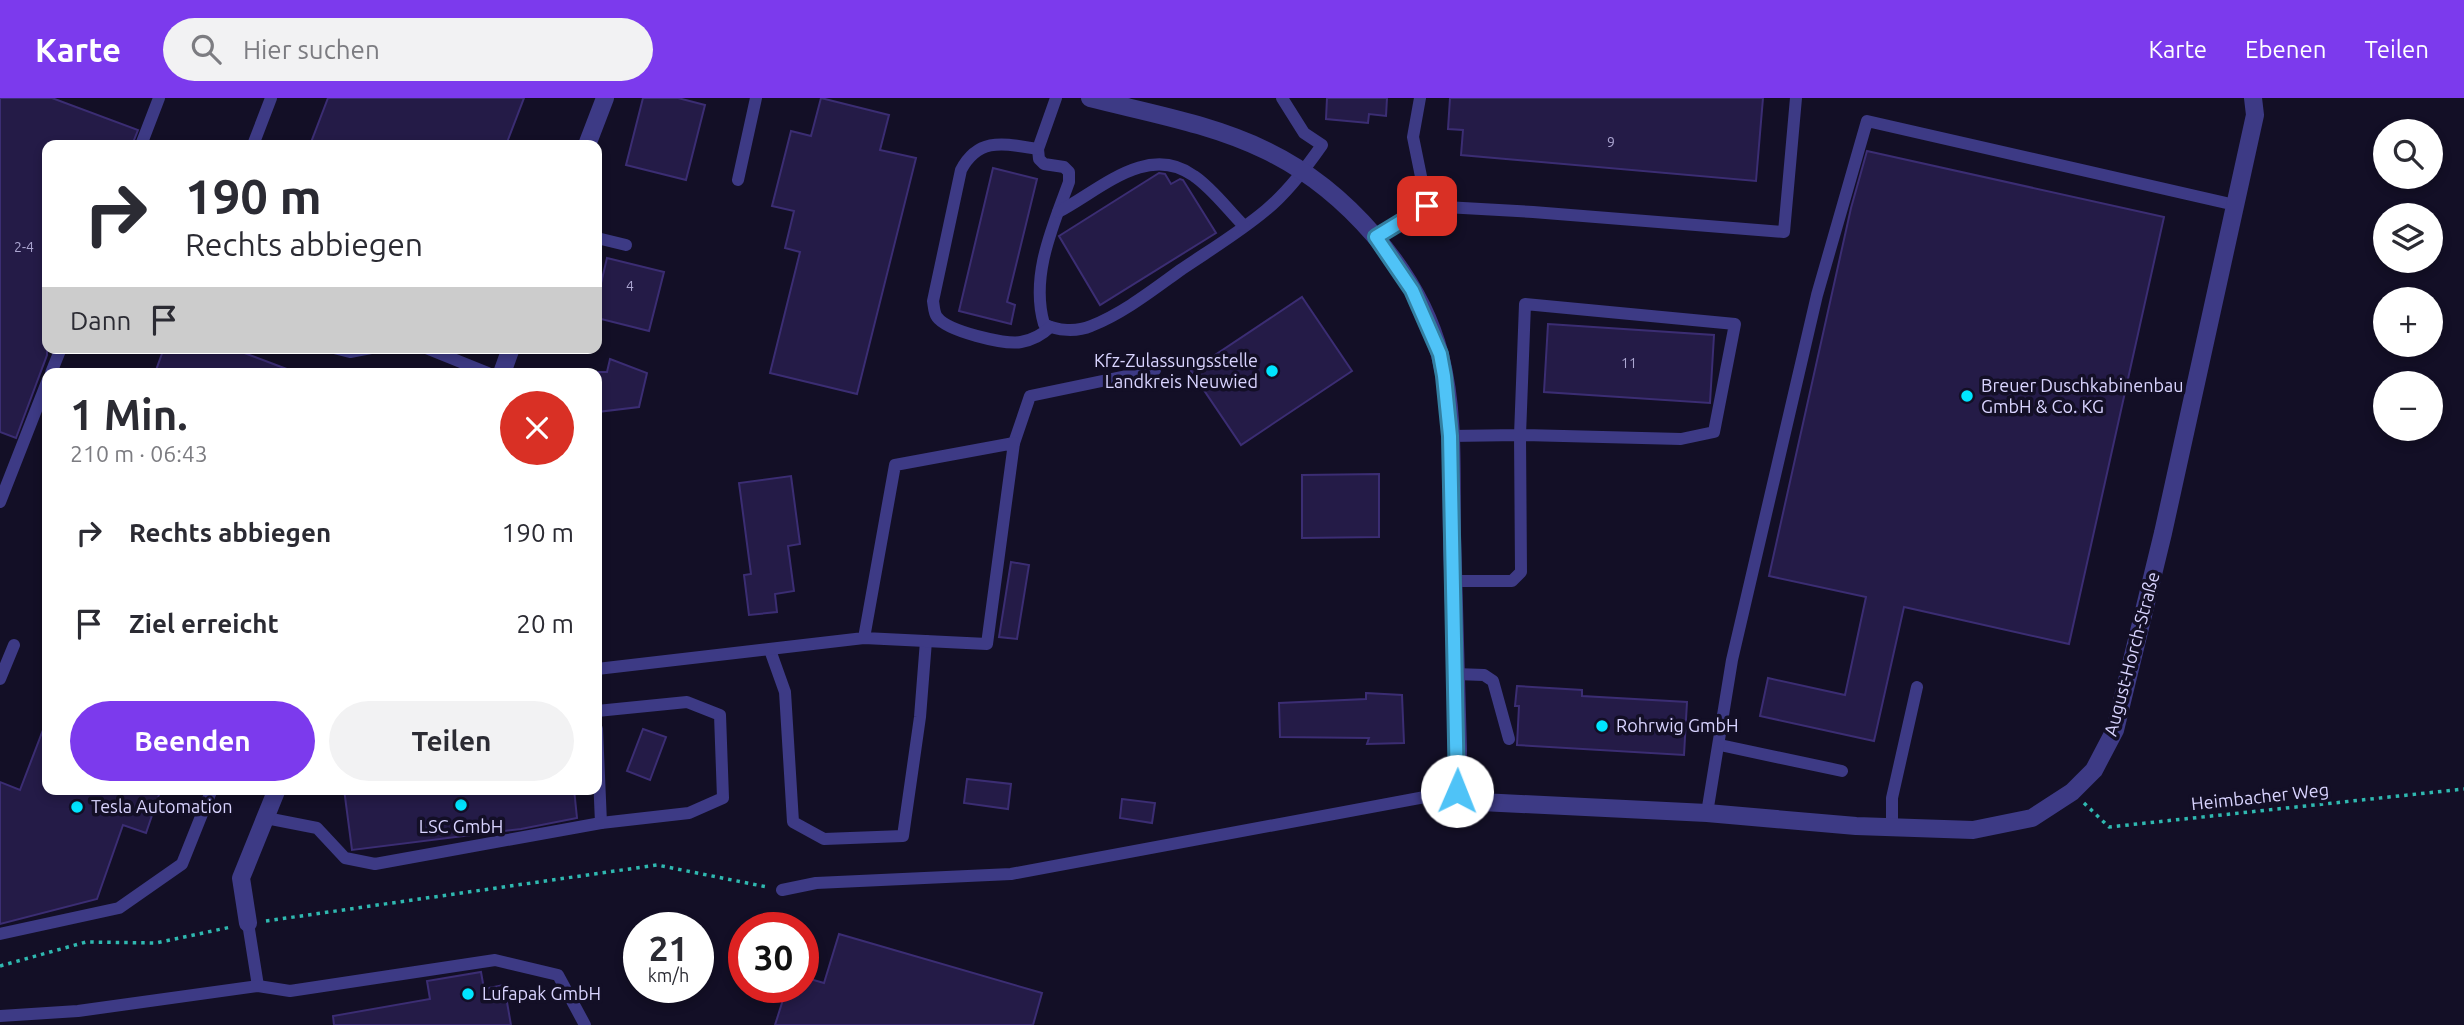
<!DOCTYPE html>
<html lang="de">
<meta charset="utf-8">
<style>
:root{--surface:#fff;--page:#f2f2f3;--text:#2b2b33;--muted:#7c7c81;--accent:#7c3aed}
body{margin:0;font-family:Ubuntu,sans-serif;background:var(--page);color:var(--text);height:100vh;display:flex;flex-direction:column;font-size:26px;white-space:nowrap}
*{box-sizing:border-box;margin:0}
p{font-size:23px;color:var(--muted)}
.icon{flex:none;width:38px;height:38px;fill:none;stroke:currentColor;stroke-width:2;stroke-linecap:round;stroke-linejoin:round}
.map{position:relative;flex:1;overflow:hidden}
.details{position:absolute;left:42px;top:270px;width:560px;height:427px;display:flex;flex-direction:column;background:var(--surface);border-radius:14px;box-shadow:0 4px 10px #0003}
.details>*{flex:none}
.hud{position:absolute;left:42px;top:42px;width:560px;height:214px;border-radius:14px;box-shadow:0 4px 10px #0003;background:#fff;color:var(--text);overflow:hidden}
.tools{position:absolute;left:2373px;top:21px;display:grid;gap:14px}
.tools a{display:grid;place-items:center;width:70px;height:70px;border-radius:50%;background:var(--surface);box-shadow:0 4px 10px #0003;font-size:35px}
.speed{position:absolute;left:623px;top:814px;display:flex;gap:14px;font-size:35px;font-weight:700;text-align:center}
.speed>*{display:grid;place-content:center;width:91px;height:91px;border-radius:50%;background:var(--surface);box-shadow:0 4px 10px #0003;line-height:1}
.speed small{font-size:18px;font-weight:400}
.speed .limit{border:10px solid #d22;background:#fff;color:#111}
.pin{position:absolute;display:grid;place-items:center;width:60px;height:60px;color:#fff;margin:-30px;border-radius:14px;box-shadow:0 4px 10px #0006}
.me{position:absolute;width:77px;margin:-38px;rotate:1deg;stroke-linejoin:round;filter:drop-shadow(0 0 5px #0008)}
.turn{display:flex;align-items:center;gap:24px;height:147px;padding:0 28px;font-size:32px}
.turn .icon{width:91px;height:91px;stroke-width:2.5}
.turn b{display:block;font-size:49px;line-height:60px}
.then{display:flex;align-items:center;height:66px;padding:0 28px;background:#0003;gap:14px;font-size:26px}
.round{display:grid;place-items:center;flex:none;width:74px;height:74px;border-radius:37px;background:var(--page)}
.head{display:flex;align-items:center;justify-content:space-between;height:119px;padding:0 28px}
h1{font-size:42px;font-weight:700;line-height:52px}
.cta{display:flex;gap:14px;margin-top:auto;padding:14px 28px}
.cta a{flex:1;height:80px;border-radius:42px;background:var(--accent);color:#fff;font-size:28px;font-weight:700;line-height:80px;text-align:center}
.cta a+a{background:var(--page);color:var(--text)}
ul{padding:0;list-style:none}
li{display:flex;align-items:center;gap:21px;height:91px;padding:0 28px}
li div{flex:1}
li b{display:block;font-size:26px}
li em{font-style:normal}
header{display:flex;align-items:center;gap:42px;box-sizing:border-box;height:98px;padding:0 35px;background:var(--accent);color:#fff}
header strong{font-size:33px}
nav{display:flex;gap:38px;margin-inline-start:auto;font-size:24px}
.search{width:490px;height:63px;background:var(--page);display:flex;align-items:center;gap:18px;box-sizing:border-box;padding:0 24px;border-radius:38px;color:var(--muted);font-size:26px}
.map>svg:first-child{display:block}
.building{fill:#241b47;stroke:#3b2d73;stroke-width:2}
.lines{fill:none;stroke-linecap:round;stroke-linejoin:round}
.path{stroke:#2fb8b0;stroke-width:3.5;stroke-dasharray:3.5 5;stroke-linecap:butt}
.lane{stroke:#3d3a85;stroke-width:12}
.street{stroke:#3d3a85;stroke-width:18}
.route-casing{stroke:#337fa1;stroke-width:18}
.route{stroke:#4fc3f7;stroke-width:12}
.poi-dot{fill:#00e5ff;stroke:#130f26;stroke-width:2.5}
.labels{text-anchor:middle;stroke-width:7;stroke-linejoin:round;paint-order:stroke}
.number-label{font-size:14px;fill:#aca6d1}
.poi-label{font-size:18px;fill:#d9d4ff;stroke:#130f26;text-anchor:start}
.street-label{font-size:18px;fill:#d9d4ff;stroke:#130f26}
</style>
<header>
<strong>Karte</strong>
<div class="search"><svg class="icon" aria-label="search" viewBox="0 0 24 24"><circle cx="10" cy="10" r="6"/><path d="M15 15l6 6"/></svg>Hier suchen</div>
<nav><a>Karte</a><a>Ebenen</a><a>Teilen</a></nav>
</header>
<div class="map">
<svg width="2464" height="927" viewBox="0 0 2464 927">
<rect width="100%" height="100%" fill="#130f26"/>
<g class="building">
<path d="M0 0H52L138 32 132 47H47V257L16 340 0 334Z"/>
<path d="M328 0H524L506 47H310Z"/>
<path d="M643 0H678L705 7 686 82 626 67Z"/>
<path d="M821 0 889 17 880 52 916 60 857 296 770 275 800 154 785 150 794 113 772 108 791 33 811 38Z"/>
<path d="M1327 0H1387L1386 18 1369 16 1368 25 1326 21Z"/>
<path d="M1450 0H1763L1756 83 1461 57 1463 32 1448 31Z"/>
<path d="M1867 53 2164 119 2069 546 1904 509 1874 643 1760 618 1768 580 1845 597 1866 499 1769 478 1851 110Z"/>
<path d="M993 70 1037 81 1007 204 1015 207 1011 226 959 213Z"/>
<path d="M1159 75 1165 76 1171 86 1180 81 1183 82 1216 135 1100 207 1059 138Z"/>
<path d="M607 160 664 174 649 233 597 220V202Z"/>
<path d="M1302 199 1352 273 1241 347 1191 273Z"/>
<path d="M1548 226 1714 237 1710 305 1544 294Z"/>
<path d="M164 250H231L292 273 155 275Z"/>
<path d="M610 261 647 275 639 309 597 314V274H607Z"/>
<path d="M1379 376V439L1302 440V377Z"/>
<path d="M791 378 800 446 788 448 794 493 775 496 777 514 749 517 744 477 751 476 739 385Z"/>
<path d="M1011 464 1029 467 1017 541 999 539Z"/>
<path d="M1517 588 1582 592V598L1687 604 1684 657 1517 647 1519 608H1515Z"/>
<path d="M1366 595 1402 597 1404 645 1367 646 1369 640 1280 639 1279 605 1366 601Z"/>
<path d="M46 624 47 691H161L146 735 123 727 97 801 0 826V684L20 692Z"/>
<path d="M643 631 666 639 650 682 627 673Z"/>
<path d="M967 681 1011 686 1008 711 964 705Z"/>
<path d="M344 691H574L577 720 521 731 352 752Z"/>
<path d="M1122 701 1155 705 1152 725 1120 720Z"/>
<path d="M839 836 1042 895 1033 927H775L787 889H803V879L824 885Z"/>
<path d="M481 874 484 891 504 887 511 927H334L333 918 430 901 427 883Z"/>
</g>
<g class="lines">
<g class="path">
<path d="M2084 705 2109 729 2464 691"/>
<path d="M266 823 657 767 767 789"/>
<path d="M0 868 86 844 156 845 231 829"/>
</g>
<g class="lane">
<path d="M1056 0 1038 51 1039 61 1044 66 1064 69 1069 74V84C1053 128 1030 178 1044 226 1057 233 1077 234 1091 228 1124 215 1154 191 1182 171 1210 152 1240 134 1266 112 1288 94 1306 70 1322 47L1304 35 1282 0"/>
<path d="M1420 0 1413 39 1427 108"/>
<path d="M141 47 159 0"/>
<path d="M253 47 271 0"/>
<path d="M1038 51C1005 46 979 38 961 72L933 203C934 209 934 215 937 219 947 233 1004 247 1021 244 1032 242 1042 237 1050 229"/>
<path d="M738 82 756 0"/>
<path d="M1058 114C1099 93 1147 44 1194 78 1213 91 1228 112 1244 128"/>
<path d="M1376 139 1427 108 1533 114 1784 134 1796 0"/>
<path d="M597 140 626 147"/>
<path d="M334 250 350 254 371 250"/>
<path d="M426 250 488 275"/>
<path d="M51 275 61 250"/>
<path d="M1450 338 1520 337 1525 206 1735 226 1714 334 1681 341 1520 337 1521 474 1512 483H1454"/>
<path d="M1014 345 1030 298 1155 272"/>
<path d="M0 404 47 284"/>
<path d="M770 552 785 594 793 724 824 741 903 738 920 619 926 543"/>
<path d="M597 571 864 540 987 546 1014 345 895 367 864 540"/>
<path d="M1456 576 1484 577 1493 583 1509 641"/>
<path d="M0 581 14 547"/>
<path d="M597 631 601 725"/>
<path d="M1720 647 1842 673"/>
<path d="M1707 715 1732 562 1817 197 1867 23 2235 107"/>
<path d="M266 720 317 730 345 760 375 766 601 725 689 715 723 700 720 617 687 604 597 613"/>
<path d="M1892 729V700L1917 589"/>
<path d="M782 792 816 785 1011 776 1457 693"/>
<path d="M248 825 258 888"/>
<path d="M0 836 119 810 182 766 212 691"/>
<path d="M0 918 78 913 258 888 290 893 495 862 558 877 585 927"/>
</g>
<g class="street">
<path d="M1090 0C1149 15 1212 26 1267 53 1345 91 1418 173 1440 257 1455 315 1451 378 1452 436 1454 509 1456 581 1458 653L1457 693 1481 704 1707 715 1856 728 1973 732 2032 720 2072 694 2094 672 2115 632 2163 435 2255 17 2253 0"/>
<path d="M587 47 605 0"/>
<path d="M502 275 511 250"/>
<path d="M248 825 241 780 277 691"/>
</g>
</g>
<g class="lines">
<defs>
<path id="route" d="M1427 108 1376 139 1412 192 1440 256 1444 278 1450 338 1457 693"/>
</defs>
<use href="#route" class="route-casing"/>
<use href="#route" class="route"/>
</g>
<g class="poi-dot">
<circle cx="1272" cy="273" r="7"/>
<circle cx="1967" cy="298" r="7"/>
<circle cx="1602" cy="628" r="7"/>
<circle cx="461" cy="707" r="7"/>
<circle cx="77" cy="709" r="7"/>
<circle cx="468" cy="896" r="7"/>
</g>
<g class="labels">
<g class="number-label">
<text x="1611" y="49">9</text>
<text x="24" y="154">2-4</text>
<text x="630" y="193">4</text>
<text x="1629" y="270">11</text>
</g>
<g class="poi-label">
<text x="1258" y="269" text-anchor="end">Kfz-Zulassungsstelle<tspan x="1258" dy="21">Landkreis Neuwied</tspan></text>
<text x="1981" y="294">Breuer Duschkabinenbau<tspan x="1981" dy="21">GmbH &amp; Co. KG</tspan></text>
<text x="1616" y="634">Rohrwig GmbH</text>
<text x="91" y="715">Tesla Automation</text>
<text x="461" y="735" text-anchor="middle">LSC GmbH</text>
<text x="482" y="902">Lufapak GmbH</text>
</g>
<g class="street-label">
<text transform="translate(2132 556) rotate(-75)" y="6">August-Horch-Straße</text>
<text transform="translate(2260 699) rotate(-6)" y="6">Heimbacher Weg</text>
</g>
</g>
</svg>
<div class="tools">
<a><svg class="icon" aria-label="search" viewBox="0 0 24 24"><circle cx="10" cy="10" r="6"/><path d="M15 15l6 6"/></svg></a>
<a><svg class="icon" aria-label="layers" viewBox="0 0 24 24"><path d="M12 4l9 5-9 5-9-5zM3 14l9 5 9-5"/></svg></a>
<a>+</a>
<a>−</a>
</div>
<div class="speed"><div>21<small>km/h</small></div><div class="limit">30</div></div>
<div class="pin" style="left:1427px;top:108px;background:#d93025"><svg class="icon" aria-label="arrive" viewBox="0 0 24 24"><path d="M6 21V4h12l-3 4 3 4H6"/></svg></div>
<svg class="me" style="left:1457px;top:693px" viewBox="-20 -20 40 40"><circle r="19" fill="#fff"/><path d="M0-13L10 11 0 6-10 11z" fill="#4fc3f7"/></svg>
<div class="hud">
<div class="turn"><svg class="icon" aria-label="right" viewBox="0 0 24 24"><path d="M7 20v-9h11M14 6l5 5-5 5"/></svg><div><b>190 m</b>Rechts abbiegen</div></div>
<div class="then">Dann<svg class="icon" aria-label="arrive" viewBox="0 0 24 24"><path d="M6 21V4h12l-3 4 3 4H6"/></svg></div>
</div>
<section class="details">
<div class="head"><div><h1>1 Min.</h1><p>210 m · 06:43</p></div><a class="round" style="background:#d93025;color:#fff"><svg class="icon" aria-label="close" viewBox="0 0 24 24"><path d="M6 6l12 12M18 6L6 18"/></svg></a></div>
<ul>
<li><svg class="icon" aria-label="right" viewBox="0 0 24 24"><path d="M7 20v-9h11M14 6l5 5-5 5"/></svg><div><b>Rechts abbiegen</b></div><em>190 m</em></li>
<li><svg class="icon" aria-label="arrive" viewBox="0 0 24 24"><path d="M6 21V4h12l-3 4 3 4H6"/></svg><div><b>Ziel erreicht</b></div><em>20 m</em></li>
</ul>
<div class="cta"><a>Beenden</a><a>Teilen</a></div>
</section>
</div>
